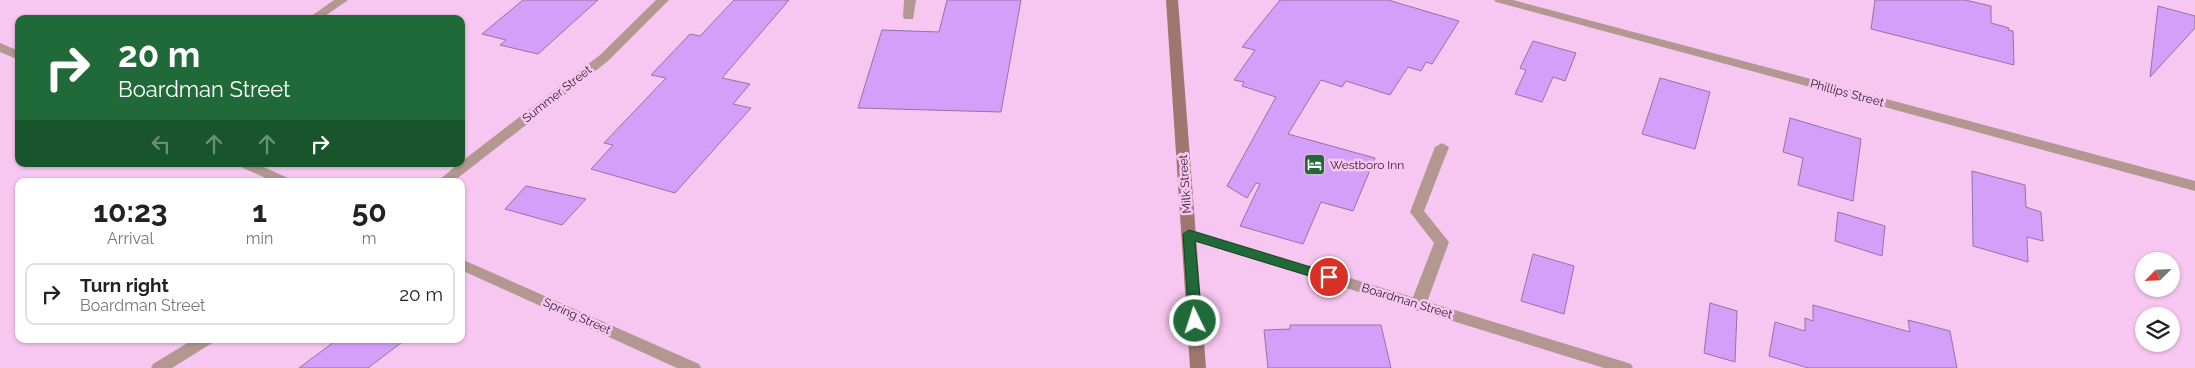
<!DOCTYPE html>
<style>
:root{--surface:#fff;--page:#f6f6f6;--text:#222;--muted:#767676;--line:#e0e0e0}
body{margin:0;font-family:Raleway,sans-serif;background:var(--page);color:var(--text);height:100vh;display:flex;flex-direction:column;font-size:19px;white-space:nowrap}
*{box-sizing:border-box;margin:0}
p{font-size:16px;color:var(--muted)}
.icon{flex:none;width:28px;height:28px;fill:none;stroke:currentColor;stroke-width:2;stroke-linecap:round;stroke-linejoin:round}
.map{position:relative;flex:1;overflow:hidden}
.details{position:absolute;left:15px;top:178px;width:450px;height:165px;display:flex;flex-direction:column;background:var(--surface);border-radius:10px;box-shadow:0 1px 4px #0004}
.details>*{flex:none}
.top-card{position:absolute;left:15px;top:15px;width:450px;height:152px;border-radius:10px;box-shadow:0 1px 4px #0004;background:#1f6a38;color:#fff;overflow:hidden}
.needle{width:32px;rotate:246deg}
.tools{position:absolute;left:2135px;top:252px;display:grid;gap:10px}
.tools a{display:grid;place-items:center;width:45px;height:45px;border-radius:50%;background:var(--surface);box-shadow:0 1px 4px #0004;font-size:25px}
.pin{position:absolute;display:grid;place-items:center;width:42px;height:42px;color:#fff;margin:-21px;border:2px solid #fff;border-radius:50%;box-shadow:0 1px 5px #0007}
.me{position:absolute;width:55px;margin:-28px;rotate:356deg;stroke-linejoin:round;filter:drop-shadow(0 0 4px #0008)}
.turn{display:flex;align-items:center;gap:18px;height:105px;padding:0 20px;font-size:22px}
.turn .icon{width:65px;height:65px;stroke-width:2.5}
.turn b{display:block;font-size:35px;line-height:42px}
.lanes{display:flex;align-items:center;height:48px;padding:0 20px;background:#0003;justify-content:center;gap:25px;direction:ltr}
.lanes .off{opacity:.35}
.eta{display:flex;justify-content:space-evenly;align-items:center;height:85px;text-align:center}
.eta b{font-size:30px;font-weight:700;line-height:35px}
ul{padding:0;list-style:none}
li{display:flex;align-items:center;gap:15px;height:62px;margin:0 10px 8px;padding:0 10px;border:2px solid var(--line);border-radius:10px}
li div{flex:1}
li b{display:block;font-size:19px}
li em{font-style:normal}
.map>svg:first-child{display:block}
.building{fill:#d49ff8;stroke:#9175a5}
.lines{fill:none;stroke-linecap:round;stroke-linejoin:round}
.service{fill:#b39791;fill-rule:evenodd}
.minor{fill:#b39791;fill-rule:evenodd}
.secondary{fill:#9f776f;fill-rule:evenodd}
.route{fill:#1f6a38;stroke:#144524}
.labels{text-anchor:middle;stroke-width:5;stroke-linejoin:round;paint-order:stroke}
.street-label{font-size:12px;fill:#352333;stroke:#f8c7f1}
.poi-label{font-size:12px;fill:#352333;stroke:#f8c7f1;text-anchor:start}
</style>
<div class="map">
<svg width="2195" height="368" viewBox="0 0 2195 368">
<rect width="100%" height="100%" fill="#f8c7f1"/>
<g class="building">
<path d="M523 0H598L538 54 500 45 506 40 482 34Z"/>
<path d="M734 0H789L722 78 750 84 733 104 751 108 675 193 591 169 613 145 604 143 666 78 651 75 690 34 700 36Z"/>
<path d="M947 0H1021L1001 112 858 108 882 30 939 32Z"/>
<path d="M1280 0H1388L1459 21 1432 64 1426 62 1421 71 1408 67 1390 95 1346 81 1342 87 1321 80 1288 134 1375 158 1353 211 1321 202 1303 244 1240 226 1260 184 1256 183 1247 198 1227 186 1276 97 1242 86 1244 82 1234 80 1255 50 1242 47Z"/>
<path d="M1875 0H1965L1991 6V23L2009 28 2008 30 2013 31 2014 65 1871 29Z"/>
<path d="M2158 6 2195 16V28L2150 77Z"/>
<path d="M1533 41 1576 53 1565 81 1553 77 1542 102 1515 94 1526 70 1520 68Z"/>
<path d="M1660 78 1710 92 1695 149 1642 134Z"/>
<path d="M1790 118 1861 139 1853 201 1798 185 1803 158 1783 152Z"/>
<path d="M1972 171 2025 185 2026 207 2041 212 2043 241 2027 237 2028 262 1973 246Z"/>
<path d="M526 186 586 199 562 225 505 209Z"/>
<path d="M1838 212 1885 226 1882 256 1835 241Z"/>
<path d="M1533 254 1574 266 1564 314 1521 301Z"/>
<path d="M1710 303 1737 311 1735 362 1704 353Z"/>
<path d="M1813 305 1910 332 1908 320 1950 331 1957 368H1808L1769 356 1775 322 1805 331V318L1813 321Z"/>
<path d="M1290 325H1381L1391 368H1268L1264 330 1290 329Z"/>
<path d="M338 339H406L368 368H299Z"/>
</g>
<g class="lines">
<g class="service">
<path d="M904 0H916L913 19H905L903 17Z"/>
<path d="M1442 143 1449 147 1424 211 1449 242 1426 305 1423 309 1418 311 1413 309 1410 305 1434 243 1410 212 1435 147Z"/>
</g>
<g class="minor">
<path d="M334 0H348L321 19H307Z"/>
<path d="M656 0H669L608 61 454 181H438L458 164H461V162L600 55Z"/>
<path d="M1494 0H1513L2195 181V191L1496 2Z"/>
<path d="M0 43 19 51V60L0 52Z"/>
<path d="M239 164H257L288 178 290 181H272L241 167Z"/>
<path d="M1189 229 1625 362 1631 364 1633 368H1604L1184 238 1182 234 1184 230Z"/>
<path d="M461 259 699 364 701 368H677L461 270Z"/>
<path d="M194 339H214L212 343 172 368H151L153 364Z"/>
</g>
<path class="secondary" d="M1166 0H1178L1206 368H1190Z"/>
</g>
<path class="route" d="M1189 230 1333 274 1335 277 1329 282 1195 241 1202 321 1200 324H1191L1189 321 1183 234Z"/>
<defs>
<symbol id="hotel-square" viewBox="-11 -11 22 22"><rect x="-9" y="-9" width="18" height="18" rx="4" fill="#1f6a38" stroke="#f8c7f1"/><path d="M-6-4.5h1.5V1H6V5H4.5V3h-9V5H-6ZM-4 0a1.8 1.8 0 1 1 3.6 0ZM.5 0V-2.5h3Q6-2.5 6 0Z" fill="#fff"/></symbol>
</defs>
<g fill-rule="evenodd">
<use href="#hotel-square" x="1302" y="152" width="25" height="25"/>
</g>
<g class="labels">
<g class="street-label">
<text transform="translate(1847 93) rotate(15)" y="4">Phillips Street</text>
<text transform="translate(557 94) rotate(-38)" y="4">Summer Street</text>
<text transform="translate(1185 184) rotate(-94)" y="4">Milk Street</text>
<text transform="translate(1407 301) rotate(17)" y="4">Boardman Street</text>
<text transform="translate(577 316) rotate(24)" y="4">Spring Street</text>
</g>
<g class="poi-label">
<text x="1330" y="169">Westboro Inn</text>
</g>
</g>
</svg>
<div class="tools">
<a><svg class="needle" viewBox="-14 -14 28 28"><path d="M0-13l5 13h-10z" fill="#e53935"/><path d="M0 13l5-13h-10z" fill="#767676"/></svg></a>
<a><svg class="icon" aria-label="layers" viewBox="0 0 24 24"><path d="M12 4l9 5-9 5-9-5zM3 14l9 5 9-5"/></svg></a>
</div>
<div class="pin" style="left:1329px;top:277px;background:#d93025"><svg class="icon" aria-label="arrive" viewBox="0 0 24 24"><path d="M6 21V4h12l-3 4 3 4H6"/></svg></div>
<svg class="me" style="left:1195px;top:321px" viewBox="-20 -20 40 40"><circle r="17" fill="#1f6a38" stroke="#fff" stroke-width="3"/><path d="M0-11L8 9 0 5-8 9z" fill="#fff"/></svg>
<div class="top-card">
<div class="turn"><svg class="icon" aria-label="right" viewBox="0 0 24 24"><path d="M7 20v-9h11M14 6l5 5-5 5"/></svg><div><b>20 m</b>Boardman Street</div></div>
<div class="lanes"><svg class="icon off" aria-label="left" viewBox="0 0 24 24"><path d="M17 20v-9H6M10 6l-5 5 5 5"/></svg><svg class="icon off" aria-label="ahead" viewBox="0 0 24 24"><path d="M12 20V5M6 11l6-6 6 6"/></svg><svg class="icon off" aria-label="ahead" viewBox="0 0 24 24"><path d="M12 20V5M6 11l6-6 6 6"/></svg><svg class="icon" aria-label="right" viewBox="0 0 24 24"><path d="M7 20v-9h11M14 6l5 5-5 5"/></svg></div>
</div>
<section class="details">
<div class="eta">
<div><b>10:23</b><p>Arrival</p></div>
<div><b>1</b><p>min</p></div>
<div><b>50</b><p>m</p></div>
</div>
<ul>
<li><svg class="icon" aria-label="right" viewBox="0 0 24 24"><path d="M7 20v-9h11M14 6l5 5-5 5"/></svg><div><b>Turn right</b><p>Boardman Street</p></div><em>20 m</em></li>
</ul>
</section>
</div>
